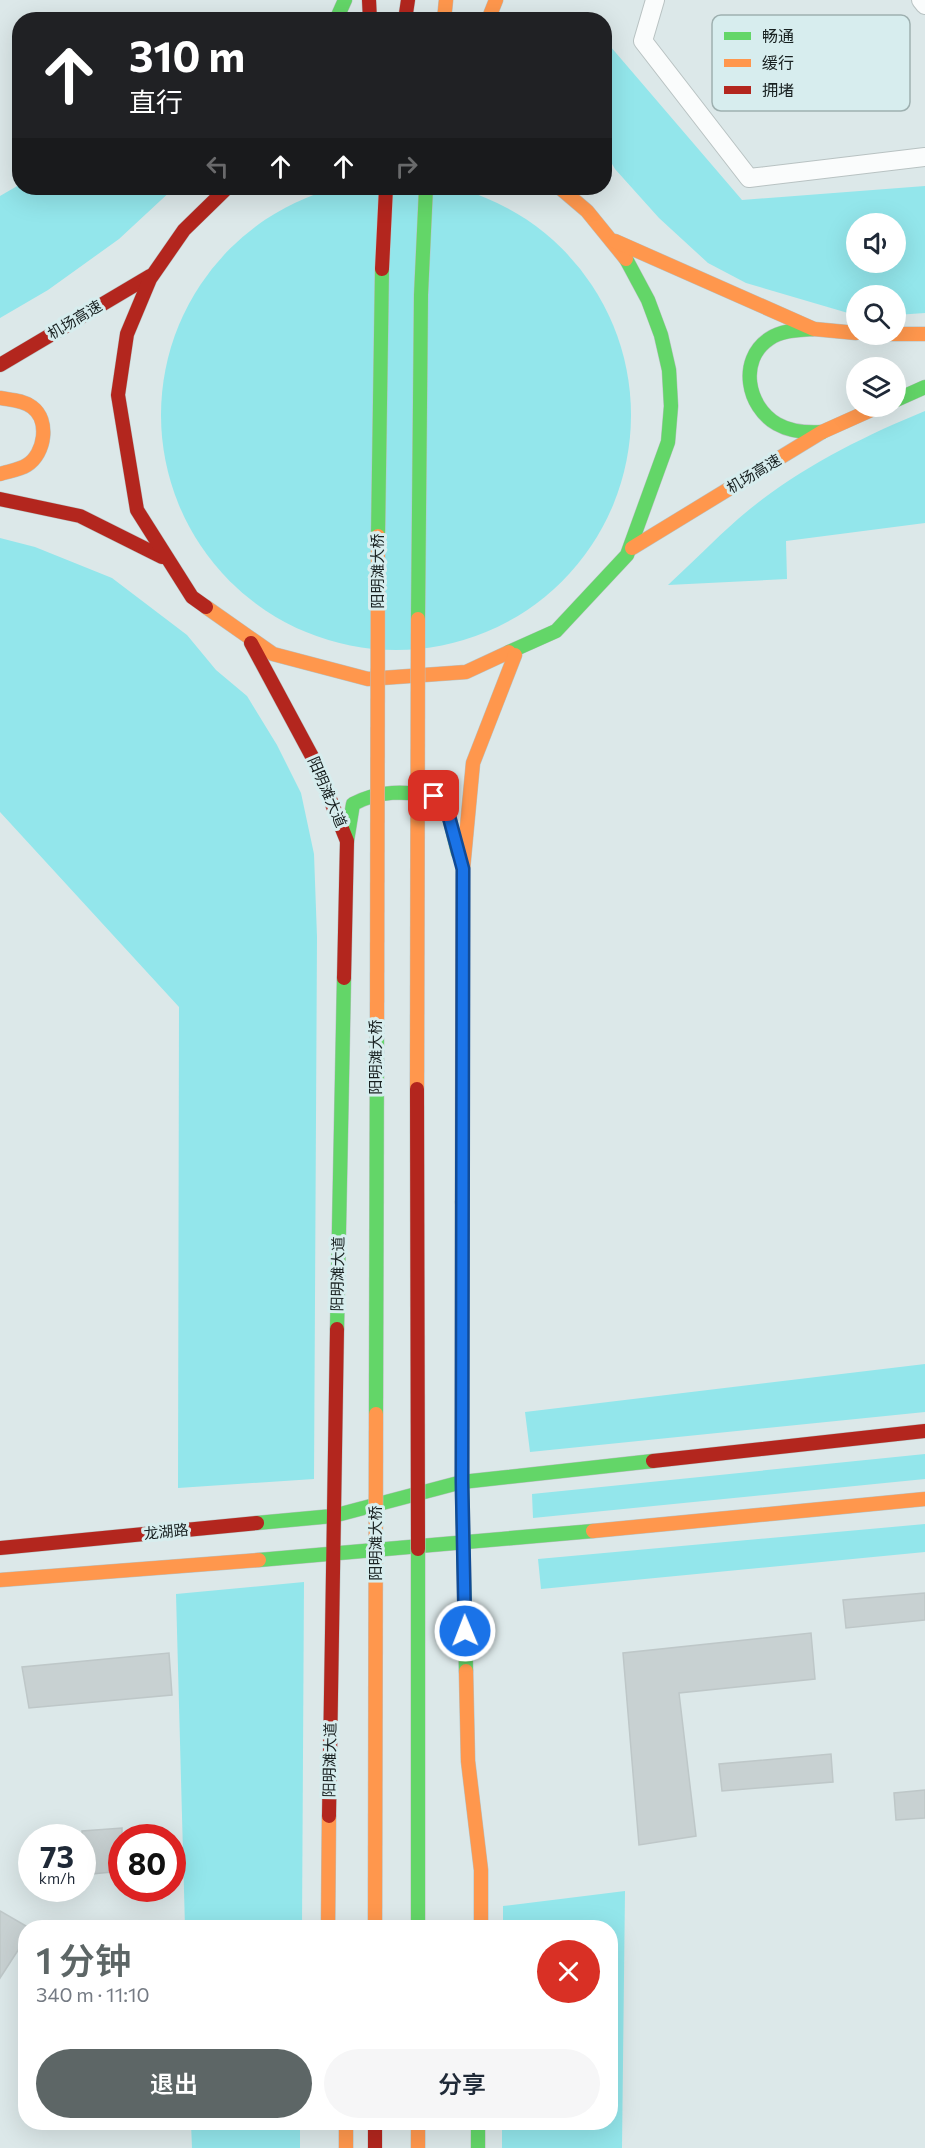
<!DOCTYPE html>
<html lang="zh">
<meta charset="utf-8">
<style>
:root{--surface:#fff;--page:#f6f6f7;--text:#1f2937;--muted:#747a83;--accent:#5d6666}
body{margin:0;font-family:Commissioner,"Noto Sans SC",sans-serif;background:var(--page);color:var(--text);height:100vh;display:flex;flex-direction:column;font-size:22px;white-space:nowrap}
*{box-sizing:border-box;margin:0}
p{font-size:20px;color:var(--muted)}
.icon{flex:none;width:33px;height:33px;fill:none;stroke:currentColor;stroke-width:2;stroke-linecap:round;stroke-linejoin:round}
.map{position:relative;flex:1;overflow:hidden}
.sheet{position:absolute;left:18px;top:1920px;width:600px;height:210px;display:flex;flex-direction:column;background:var(--surface);border-radius:24px;box-shadow:0 6px 24px #0002}
.sheet>*{flex:none}
.top-card{position:absolute;left:12px;top:12px;width:600px;height:183px;border-radius:24px;box-shadow:0 6px 24px #0002;background:#202124;color:#fff;overflow:hidden}
.tools{position:absolute;left:846px;top:213px;display:grid;gap:12px}
.tools a{display:grid;place-items:center;width:60px;height:60px;border-radius:50%;background:var(--surface);box-shadow:0 6px 24px #0002;font-size:30px}
.speed{position:absolute;left:18px;top:1824px;display:flex;gap:12px;font-size:30px;font-weight:700;text-align:center}
.speed>*{display:grid;place-content:center;width:78px;height:78px;border-radius:50%;background:var(--surface);box-shadow:0 6px 24px #0002;line-height:1}
.speed small{font-size:15px;font-weight:400}
.speed .limit{border:9px solid #d22;background:#fff;color:#111}
.pin{position:absolute;display:grid;place-items:center;width:51px;height:51px;color:#fff;margin:-26px;border-radius:12px;box-shadow:0 3px 9px #0006}
.me{position:absolute;width:66px;margin:-33px;rotate:359deg;stroke-linejoin:round;filter:drop-shadow(0 0 4px #0008)}
.turn{display:flex;align-items:center;gap:21px;height:126px;padding:0 18px;font-size:27px}
.turn .icon{width:78px;height:78px;stroke-width:2.5}
.turn b{display:block;font-size:42px;line-height:51px}
.lanes{display:flex;align-items:center;height:57px;padding:0 18px;background:#0003;justify-content:center;gap:30px;direction:ltr}
.lanes .off{opacity:.35}
.round{display:grid;place-items:center;flex:none;width:63px;height:63px;border-radius:32px;background:var(--page)}
.summary{display:flex;align-items:center;justify-content:space-between;height:102px;padding:0 18px}
h1{font-size:36px;font-weight:600;line-height:45px;color:var(--accent)}
.cta{display:flex;gap:12px;margin-top:auto;padding:12px 18px}
.cta a{flex:1;height:69px;border-radius:36px;background:var(--accent);color:#fff;font-size:24px;font-weight:600;line-height:69px;text-align:center}
.cta a+a{background:var(--page);color:var(--text)}
.map>svg:first-child{display:block}
.green{fill:#93e6eb;fill-rule:evenodd}
.building{fill:#c8d1d2;stroke:#bec7c8;stroke-width:1.5}
.lines{fill:none;stroke-linecap:round;stroke-linejoin:round}
.street-casing{stroke:#b8c2c2;stroke-width:20}
.fast-casing{stroke:#b8c2c2;stroke-width:15}
.slow-casing{stroke:#b8c2c2;stroke-width:15}
.jam-casing{stroke:#b8c2c2;stroke-width:15}
.street{stroke:#fafcfc;stroke-width:18}
.fast{stroke:#63d668;stroke-width:14}
.slow{stroke:#ff974d;stroke-width:14}
.jam{stroke:#b3261e;stroke-width:14}
.fast-bridge-casing{stroke:#bbc2c2;stroke-width:15;stroke-linecap:butt}
.slow-bridge-casing{stroke:#bbc2c2;stroke-width:15;stroke-linecap:butt}
.jam-bridge-casing{stroke:#bbc2c2;stroke-width:15;stroke-linecap:butt}
.fast-bridge{stroke:#63d668;stroke-width:14}
.slow-bridge{stroke:#ff974d;stroke-width:14}
.jam-bridge{stroke:#b3261e;stroke-width:14}
.route-casing{stroke:#114b97;stroke-width:15}
.route{stroke:#1a73e8;stroke-width:10}
.labels{text-anchor:middle;stroke-width:6;stroke-linejoin:round;paint-order:stroke}
.street-label{font-size:15px;fill:#182020;stroke:#d7edee}
.key{fill:#d7edee;stroke:#9eb0b0;stroke-width:1.5}
.key-label{font-size:16px;fill:#182020}
</style>
<div class="map">
<svg width="925" height="2148" viewBox="0 0 925 2148">
<rect width="100%" height="100%" fill="#dce8e9"/>
<g class="green">
<path d="M604 39 742 200 925 186V313L896 315V296H856V313H848L746 283 708 263 659 218 615 169 605 152ZM856 224H896V262H856Z"/>
<circle cx="396" cy="415" r="235"/>
<path d="M19 185 20 188H174L119 239 48 290 0 318V196Z"/>
<path d="M925 411V523L786 541 787 579 668 585C692 563 714 540 738 519 792 472 859 438 925 411Z"/>
<path d="M0 538 35 547 112 578 187 635 216 670 247 696 277 745 301 793 314 854 317 937 314 1479 178 1488 179 1007 0 812Z"/>
<path d="M925 1364V1412L530 1452 525 1412Z"/>
<path d="M925 1454V1479L533 1518 532 1494Z"/>
<path d="M925 1524V1552L541 1589 538 1559Z"/>
<path d="M304 1582 302 1927H185L176 1594Z"/>
<path d="M625 1891 622 2148H502V2123L610 2122V1928L503 1927V1906Z"/>
<path d="M191 2123H300V2148H192Z"/>
</g>
<g class="building">
<path d="M925 1593V1620L846 1628 843 1600Z"/>
<path d="M811 1633 815 1679 679 1693 696 1836 639 1845 623 1653Z"/>
<path d="M169 1653 172 1695 29 1708 22 1667Z"/>
<path d="M831 1754 833 1782 722 1791 719 1764Z"/>
<path d="M925 1790V1818L896 1820 894 1793Z"/>
<path d="M122 1828V1871L82 1875V1831Z"/>
<path d="M0 1911 26 1926V1938L0 1978Z"/>
</g>
<g class="lines">
<defs>
<g id="street">
<path d="M655 0 643 41 749 178 925 157"/>
<path d="M921 0 925 5"/>
</g>
<g id="fast">
<path d="M336 20 345 0"/>
<path d="M814 329C799 330 782 330 769 339 738 360 747 407 777 424 791 432 806 433 822 432"/>
<path d="M896 400 925 387"/>
<path d="M509 652 556 631 627 555 668 442 671 406 669 370 661 335 648 300 626 259"/>
<path d="M347 841 353 804C379 790 405 791 434 796L449 817 458 853"/>
<path d="M462 1202V1482L466 1671"/>
<path d="M337 1329 344 978"/>
<path d="M257 1523 333 1516 462 1482 653 1461"/>
<path d="M259 1560 593 1531"/>
<path d="M478 2122V2148"/>
</g>
<g id="slow">
<path d="M444 20 446 0"/>
<path d="M488 20 496 0"/>
<path d="M560 188 587 211 626 259"/>
<path d="M615 241 814 329 856 333"/>
<path d="M879 334H925"/>
<path d="M0 398C11 400 23 400 32 407 50 420 45 454 27 465 19 470 9 471 0 474"/>
<path d="M632 548 822 432 880 406"/>
<path d="M206 607 273 654 368 679 466 672 509 652"/>
<path d="M462 1202 463 869 473 763 515 655"/>
<path d="M593 1531 925 1499"/>
<path d="M0 1580 259 1560"/>
<path d="M466 1671 468 1761 481 1870V1928"/>
<path d="M328 1928 329 1816"/>
<path d="M346 2122V2148"/>
<path d="M418 2122V2148"/>
</g>
<g id="jam">
<path d="M369 0 370 20"/>
<path d="M405 20 408 0"/>
<path d="M0 365 150 276"/>
<path d="M0 499 80 516 162 557"/>
<path d="M206 607 192 597 137 510 118 395 127 334 150 279 184 230 227 188"/>
<path d="M251 643 315 762 347 841 344 978"/>
<path d="M653 1461 925 1431"/>
<path d="M0 1548 257 1523"/>
<path d="M329 1816 337 1329"/>
<path d="M375 2122V2148"/>
</g>
</defs>
<use href="#street" class="street-casing"/>
<use href="#fast" class="fast-casing"/>
<use href="#slow" class="slow-casing"/>
<use href="#jam" class="jam-casing"/>
<use href="#street" class="street"/>
<use href="#fast" class="fast"/>
<use href="#slow" class="slow"/>
<use href="#jam" class="jam"/>
<defs>
<g id="fast-bridge">
<path d="M378 536 382 269"/>
<path d="M418 619 421 295 426 188"/>
<path d="M376 1414 377 1021"/>
<path d="M418 1549V1928"/>
</g>
<g id="slow-bridge">
<path d="M377 1021 378 536"/>
<path d="M417 1089 418 619"/>
<path d="M375 1928 376 1414"/>
</g>
<g id="jam-bridge">
<path d="M382 269 386 188"/>
<path d="M417 1089 418 1549"/>
</g>
</defs>
<use href="#fast-bridge" class="fast-bridge-casing"/>
<use href="#slow-bridge" class="slow-bridge-casing"/>
<use href="#jam-bridge" class="jam-bridge-casing"/>
<use href="#fast-bridge" class="fast-bridge"/>
<use href="#slow-bridge" class="slow-bridge"/>
<use href="#jam-bridge" class="jam-bridge"/>
</g>
<g class="lines">
<defs>
<path id="route" d="M434 796 449 817 463 869 462 1482 465 1631"/>
</defs>
<use href="#route" class="route-casing"/>
<use href="#route" class="route"/>
</g>
<g class="labels">
<g class="street-label">
<text transform="translate(75 320) rotate(-31)" y="5">机场高速</text>
<text transform="translate(754 474) rotate(-31)" y="5">机场高速</text>
<text transform="translate(378 571) rotate(-90)" y="5">阳明滩大桥</text>
<text transform="translate(327 792) rotate(67)" y="5">阳明滩大道</text>
<text transform="translate(376 1057) rotate(-90)" y="5">阳明滩大桥</text>
<text transform="translate(338 1274) rotate(-89)" y="5">阳明滩大道</text>
<text transform="translate(166 1532) rotate(-6)" y="5">龙湖路</text>
<text transform="translate(376 1543) rotate(-90)" y="5">阳明滩大桥</text>
<text transform="translate(330 1760) rotate(-89)" y="5">阳明滩大道</text>
</g>
</g>
<rect x="712" y="15" width="198" height="96" rx="9" class="key"/>
<rect x="724" y="32" width="27" height="8" fill="#63d668"/>
<rect x="724" y="59" width="27" height="8" fill="#ff974d"/>
<rect x="724" y="86" width="27" height="8" fill="#b3261e"/>
<g class="key-label">
<text x="762" y="42">畅通</text>
<text x="762" y="69">缓行</text>
<text x="762" y="96">拥堵</text>
</g>
</svg>
<div class="tools">
<a><svg class="icon" aria-label="sound" viewBox="0 0 24 24"><path d="M4 9h4l5-4v14l-5-4H4zM17 9q2 3 0 6"/></svg></a>
<a><svg class="icon" aria-label="search" viewBox="0 0 24 24"><circle cx="10" cy="10" r="6"/><path d="M15 15l6 6"/></svg></a>
<a><svg class="icon" aria-label="layers" viewBox="0 0 24 24"><path d="M12 4l9 5-9 5-9-5zM3 14l9 5 9-5"/></svg></a>
</div>
<div class="speed"><div>73<small>km/h</small></div><div class="limit">80</div></div>
<div class="pin" style="left:434px;top:796px;background:#d93025"><svg class="icon" aria-label="arrive" viewBox="0 0 24 24"><path d="M6 21V4h12l-3 4 3 4H6"/></svg></div>
<svg class="me" style="left:465px;top:1631px" viewBox="-20 -20 40 40"><circle r="17" fill="#1a73e8" stroke="#fff" stroke-width="3"/><path d="M0-11L8 9 0 5-8 9z" fill="#fff"/></svg>
<div class="top-card">
<div class="turn"><svg class="icon" aria-label="ahead" viewBox="0 0 24 24"><path d="M12 20V5M6 11l6-6 6 6"/></svg><div><b>310 m</b>直行</div></div>
<div class="lanes"><svg class="icon off" aria-label="left" viewBox="0 0 24 24"><path d="M17 20v-9H6M10 6l-5 5 5 5"/></svg><svg class="icon" aria-label="ahead" viewBox="0 0 24 24"><path d="M12 20V5M6 11l6-6 6 6"/></svg><svg class="icon" aria-label="ahead" viewBox="0 0 24 24"><path d="M12 20V5M6 11l6-6 6 6"/></svg><svg class="icon off" aria-label="right" viewBox="0 0 24 24"><path d="M7 20v-9h11M14 6l5 5-5 5"/></svg></div>
</div>
<section class="sheet">
<div class="summary"><div><h1>1 分钟</h1><p>340 m · 11:10</p></div><a class="round" style="background:#d93025;color:#fff"><svg class="icon" aria-label="close" viewBox="0 0 24 24"><path d="M6 6l12 12M18 6L6 18"/></svg></a></div>
<div class="cta"><a>退出</a><a>分享</a></div>
</section>
</div>
